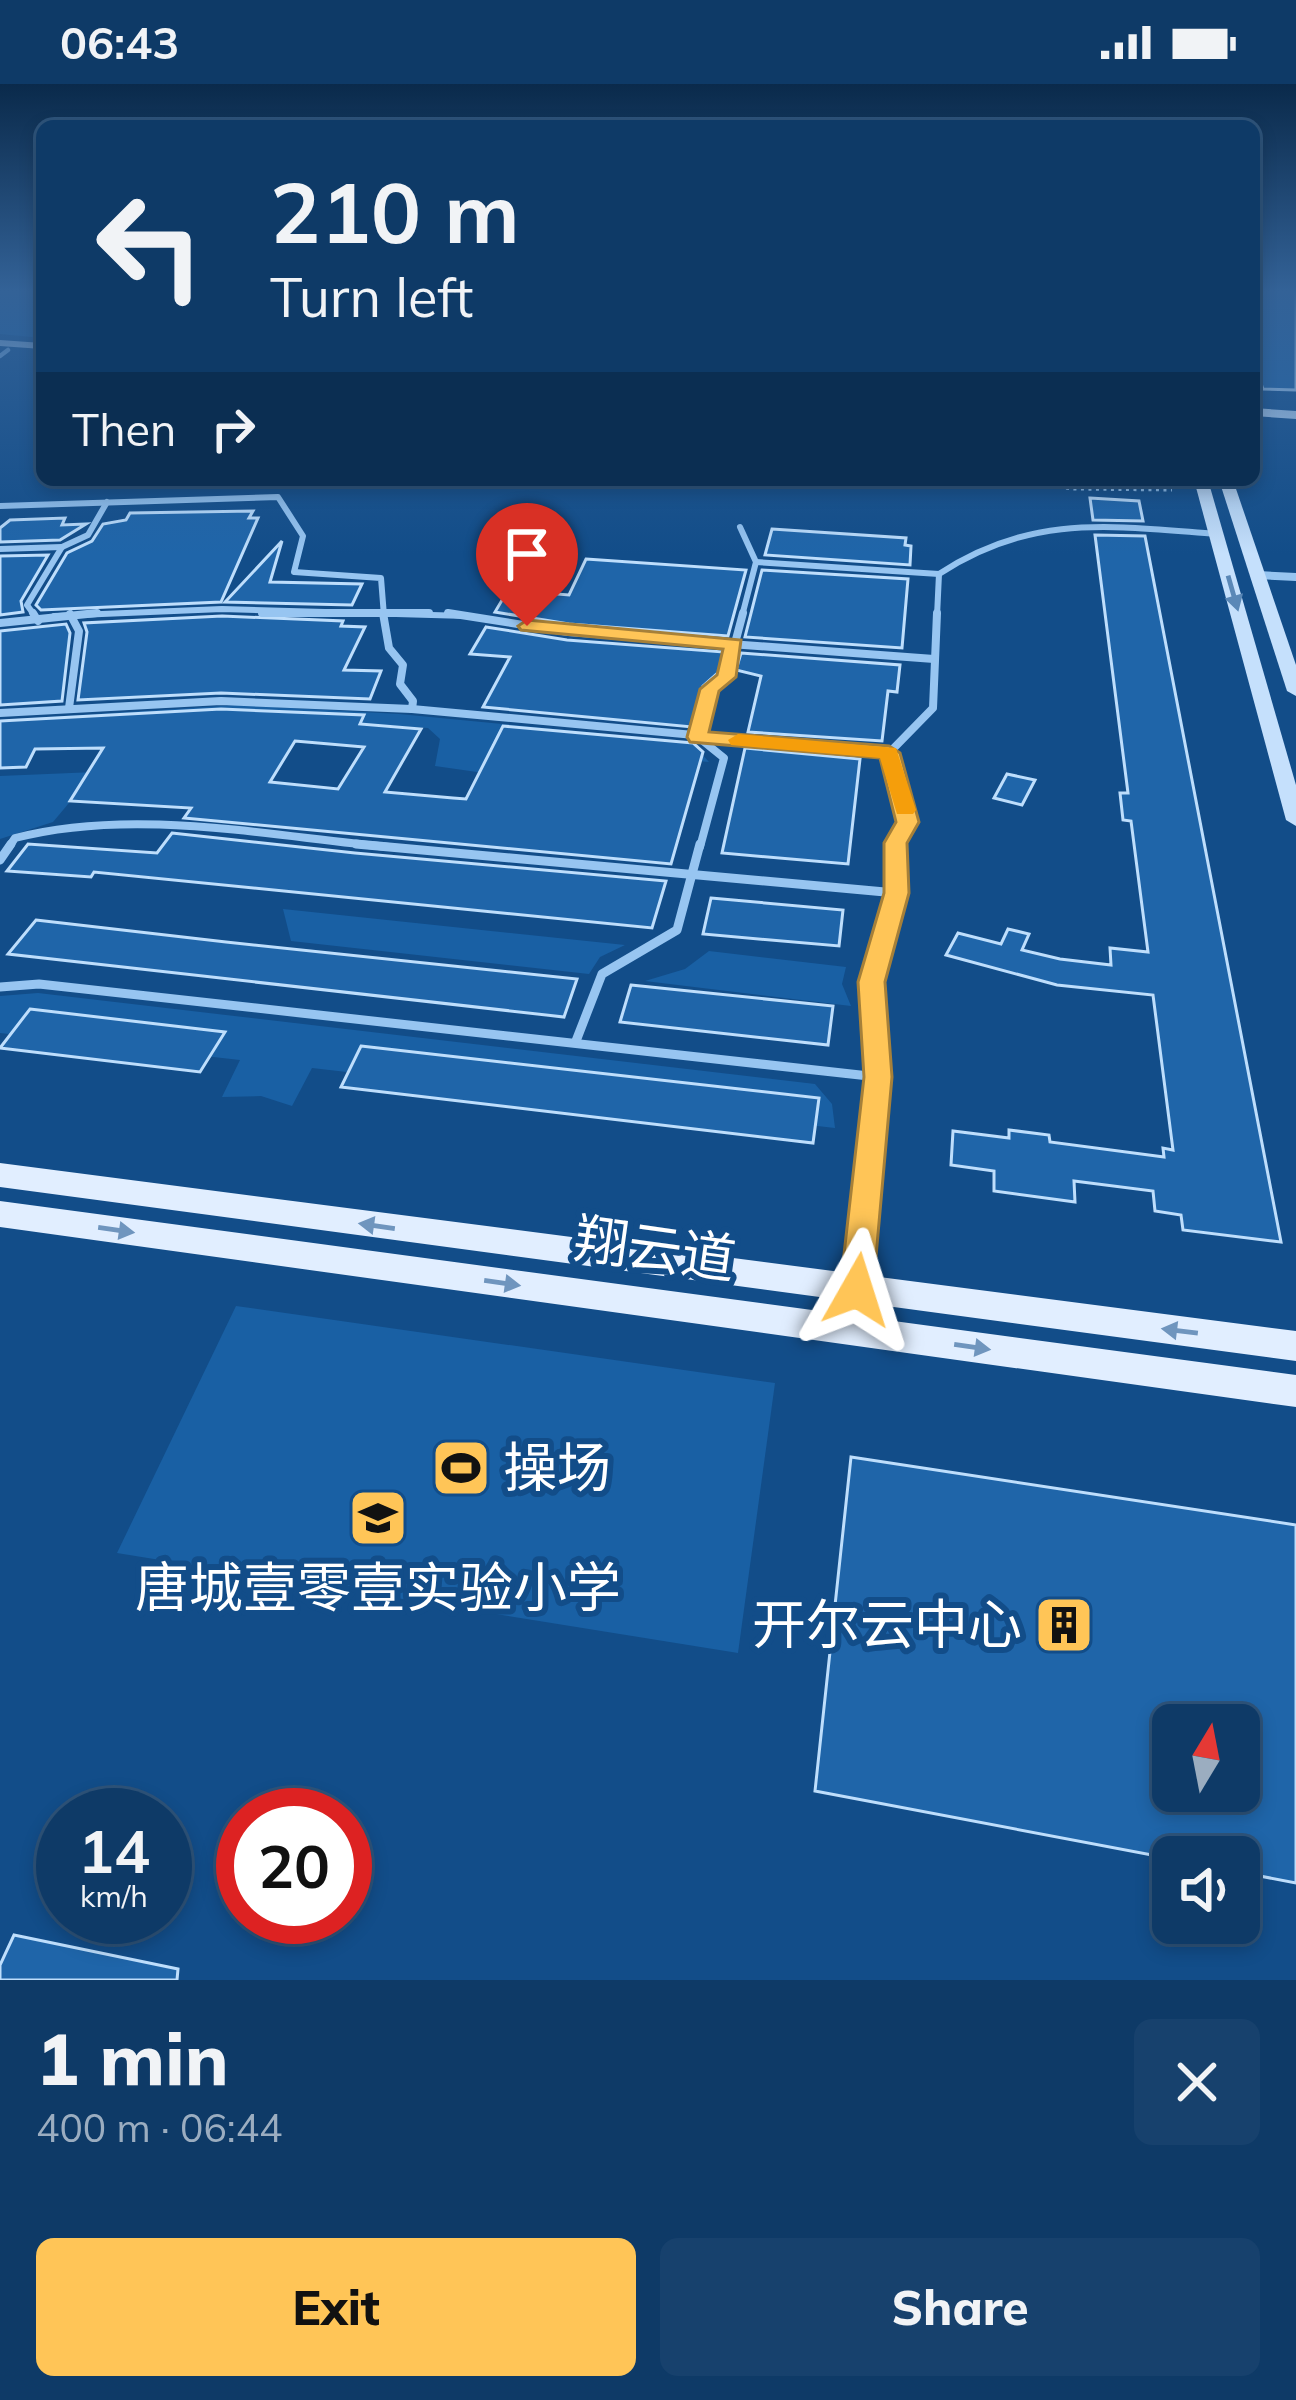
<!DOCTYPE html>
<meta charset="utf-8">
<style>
:root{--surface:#0e3a67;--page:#17416d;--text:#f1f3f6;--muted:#9badc0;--line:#2e547b;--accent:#ffc557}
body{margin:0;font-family:Mulish,"Noto Sans SC",sans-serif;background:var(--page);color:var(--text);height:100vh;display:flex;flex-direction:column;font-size:45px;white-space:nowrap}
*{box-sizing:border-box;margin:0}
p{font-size:39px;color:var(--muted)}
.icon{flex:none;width:66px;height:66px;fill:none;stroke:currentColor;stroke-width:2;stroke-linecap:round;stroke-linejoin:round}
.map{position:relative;height:1896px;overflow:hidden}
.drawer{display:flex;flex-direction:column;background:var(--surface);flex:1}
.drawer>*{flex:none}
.hud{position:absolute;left:36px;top:36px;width:1224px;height:366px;border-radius:18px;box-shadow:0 6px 18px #0003,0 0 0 3px var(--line);background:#0e3a67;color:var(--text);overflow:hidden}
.needle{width:78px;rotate:10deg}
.buttons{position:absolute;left:1152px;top:1620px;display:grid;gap:24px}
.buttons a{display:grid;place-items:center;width:108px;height:108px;border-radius:18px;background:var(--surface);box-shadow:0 6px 18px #0003,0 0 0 3px var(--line);font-size:60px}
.speed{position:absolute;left:36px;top:1704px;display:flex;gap:24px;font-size:60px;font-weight:700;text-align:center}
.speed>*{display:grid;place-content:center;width:156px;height:156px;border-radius:50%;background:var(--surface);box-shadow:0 6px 18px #0003,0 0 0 3px var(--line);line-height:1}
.speed small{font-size:30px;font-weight:400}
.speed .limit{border:18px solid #d22;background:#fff;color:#111}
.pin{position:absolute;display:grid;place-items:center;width:102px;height:102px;color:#fff;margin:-123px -51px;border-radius:50% 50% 50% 0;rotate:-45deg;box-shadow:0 0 12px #0007}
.pin .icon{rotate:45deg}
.me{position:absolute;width:132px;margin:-66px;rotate:6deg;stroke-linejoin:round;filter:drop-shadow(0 0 9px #0008)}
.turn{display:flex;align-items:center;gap:42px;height:252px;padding:0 36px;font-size:54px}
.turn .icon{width:156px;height:156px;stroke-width:2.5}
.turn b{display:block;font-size:84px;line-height:102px}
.then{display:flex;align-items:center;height:114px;padding:0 36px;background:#0003;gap:24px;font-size:45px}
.round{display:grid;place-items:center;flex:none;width:126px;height:126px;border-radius:18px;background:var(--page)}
.head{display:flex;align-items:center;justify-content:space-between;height:204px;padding:0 36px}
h1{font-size:72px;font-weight:800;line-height:90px}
.button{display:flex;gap:24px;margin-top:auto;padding:24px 36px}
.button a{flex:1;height:138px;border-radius:18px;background:var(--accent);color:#111;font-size:48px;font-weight:800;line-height:138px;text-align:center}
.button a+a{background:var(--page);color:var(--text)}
.status{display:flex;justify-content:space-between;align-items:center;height:84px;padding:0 60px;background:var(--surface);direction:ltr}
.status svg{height:33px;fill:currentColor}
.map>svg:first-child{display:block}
.green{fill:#1960a4}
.building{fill:#1f65a9;stroke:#bedefc;stroke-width:3;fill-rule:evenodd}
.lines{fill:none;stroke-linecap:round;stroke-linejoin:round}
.path{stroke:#97c5f1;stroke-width:3;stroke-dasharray:3 4.5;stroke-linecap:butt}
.service-far4{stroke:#97c5f1;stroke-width:4.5}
.service-far3{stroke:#97c5f1;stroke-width:6}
.service-far2{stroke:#97c5f1;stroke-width:8}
.service-far1{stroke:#97c5f1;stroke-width:9}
.service{stroke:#97c5f1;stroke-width:10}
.minor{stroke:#97c5f1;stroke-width:8}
.secondary{fill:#c5e0fc;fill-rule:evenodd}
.primary{fill:#e1eeff;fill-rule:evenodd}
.oneway{fill:#5a88b7}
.oneway2{fill:#6f95be}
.route{fill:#ffc557;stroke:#a68039;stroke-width:3}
.slow{fill:#f59e0b}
.labels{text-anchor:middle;stroke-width:12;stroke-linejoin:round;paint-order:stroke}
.near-street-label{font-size:54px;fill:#fff;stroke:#124d89}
.near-poi-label{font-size:54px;fill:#fff;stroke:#124d89;text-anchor:start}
</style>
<div class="status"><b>06:43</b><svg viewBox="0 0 49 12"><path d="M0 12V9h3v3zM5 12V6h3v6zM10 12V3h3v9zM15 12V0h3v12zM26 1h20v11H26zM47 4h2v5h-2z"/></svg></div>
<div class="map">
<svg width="1296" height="1896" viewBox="0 0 1296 1896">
<rect width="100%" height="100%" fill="#124d89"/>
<g class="green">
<path d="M0 205H42V254L0 250Z"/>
<path d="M238 621 399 630 691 658 709 678 493 658 484 689 435 682 440 655 428 644 256 633 0 645V636Z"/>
<path d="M95 688 53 738 0 755V692Z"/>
<path d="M283 825 625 861 600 873 589 890 291 857Z"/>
<path d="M709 867 846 883 842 900 851 922 645 897 685 885Z"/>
<path d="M38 909 815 1000 832 1020 835 1044 312 984 292 1022 261 1012 222 1013 240 976 0 949V912Z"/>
<path d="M236 1222 775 1299 738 1569 117 1469Z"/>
</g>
<g class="building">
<path d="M1254 205H1296V306L1263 305 1254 281Z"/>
<path d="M1090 414 1139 417 1143 437 1093 436Z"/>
<path d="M253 427 249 434H258L221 518 41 526 36 521 67 469 92 457 103 440 126 436 130 429Z"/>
<path d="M65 434 62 441 86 440 60 456 0 458V444L10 436Z"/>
<path d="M772 445 906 454 905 461 911 462 910 481 765 471Z"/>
<path d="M1095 451 1145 452 1281 1158 1183 1146 1181 1131 1155 1127 1153 1107 1074 1097 1075 1118 994 1107V1087L951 1081 953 1047 1009 1054V1046L1049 1051 1050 1058 1164 1073 1163 1064 1173 1066 1153 911 1057 901 946 871 958 849 1001 860 1008 845 1029 850 1022 866 1060 875 1111 881 1110 864 1148 868 1131 737 1123 736 1120 709H1128Z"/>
<path d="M282 457 270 498 362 500 352 521 225 518Z"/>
<path d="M48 471 21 517 23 528 0 531V472Z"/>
<path d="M586 475 746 486 728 552 569 540 495 528 508 506 569 511Z"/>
<path d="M762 486 908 495 902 564 745 553Z"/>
<path d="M222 532 343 537 341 542 365 543 344 586 381 587 370 615 221 609 78 616 87 548 84 539Z"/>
<path d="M66 540 70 549 62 617 0 621V547Z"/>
<path d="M486 543 567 556 724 568 719 588 703 602 692 643 483 623 510 573 470 570Z"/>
<path d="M741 569 900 581 897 608 888 607 882 657 748 648 761 592 736 586Z"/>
<path d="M221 625 364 631 360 640 421 645 385 708 453 714 466 715 503 642 693 659 703 668 671 780 184 734 191 724 70 717 103 664 35 665 26 683 0 684V637ZM295 657 364 663 338 705 270 698Z"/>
<path d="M745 664 860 675 848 780 722 769Z"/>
<path d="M1007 690 1035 696 1022 721 994 714Z"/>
<path d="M172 749 355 769 666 797 652 844 94 788 91 793 7 787 28 760 157 769Z"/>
<path d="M711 814 843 826 839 862 703 850Z"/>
<path d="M36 836 226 858 577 895 564 933 8 870Z"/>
<path d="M631 901 833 922 828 961 620 938Z"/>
<path d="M30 925 225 948 200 988 0 964Z"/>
<path d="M361 962 819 1014 813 1059 341 1003Z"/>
<path d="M851 1373 1296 1441V1799L1239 1788V1773L1173 1775 815 1707ZM1173 1641H1239V1707H1173Z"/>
<path d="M14 1851 178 1885 177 1896H0V1881Z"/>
</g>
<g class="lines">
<path class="path" d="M999 396 1074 405 1172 406"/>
<path class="service-far4" d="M0 272 8 266"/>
<g class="service-far3">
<path d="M0 422 278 413 303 452 294 488 381 494 384 532"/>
<path d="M740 443 756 478 742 532"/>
<path d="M0 465 62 463"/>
<path d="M756 478 939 490"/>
<path d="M35 532 27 521 62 463 88 451 107 418"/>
<path d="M54 532 222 525 467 532"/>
<path d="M937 532 939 490C1032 429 1111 442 1216 450"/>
</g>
<g class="service-far2">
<path d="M33 529 38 537"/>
<path d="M262 529H429"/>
<path d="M383 529 389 564 403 581 400 600 413 617 412 625"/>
<path d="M448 529 568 548 934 575"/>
<path d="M0 539 97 529"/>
<path d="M69 624 79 547 70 530"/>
<path d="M0 629 221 617 412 625 889 669"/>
<path d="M9 763 15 754C134 723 268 752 389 763"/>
<path d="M700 763 724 674 698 653 710 605 726 593 743 529"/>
<path d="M896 763 908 738 889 669 933 624 937 529"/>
</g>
<g class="service-far1">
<path d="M356 760 896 809"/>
<path d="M0 776 11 760"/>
<path d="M0 903 39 900 878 993"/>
<path d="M576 957 602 890 677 846 700 760"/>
<path d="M872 1056 878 993 871 898 896 809V760"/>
</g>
<path class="service" d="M857 1200 872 1053"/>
<path class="minor" d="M1258 491 1296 493"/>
<g class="secondary">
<path d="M0 256 42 259V265L0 262Z"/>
<path d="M1254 324 1296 327V335L1254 332Z"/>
<path d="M1194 396H1208L1296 701V742L1286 736Z"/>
<path d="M1219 396H1233L1296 581V612L1287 607Z"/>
</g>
<g class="primary">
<path d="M0 1079 1296 1247V1277L0 1103Z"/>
<path d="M0 1117 1296 1291V1323L0 1143Z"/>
</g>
</g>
<defs><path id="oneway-solid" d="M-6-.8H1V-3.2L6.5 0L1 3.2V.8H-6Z" transform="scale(3)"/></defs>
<use class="oneway" href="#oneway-solid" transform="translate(1233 509) rotate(74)"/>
<g class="oneway2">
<use href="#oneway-solid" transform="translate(377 1142) rotate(-172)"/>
<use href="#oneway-solid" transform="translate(116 1146) rotate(8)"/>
<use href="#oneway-solid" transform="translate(502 1199) rotate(8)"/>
<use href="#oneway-solid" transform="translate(1180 1247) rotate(-173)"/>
<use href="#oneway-solid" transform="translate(972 1263) rotate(8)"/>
</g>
<linearGradient id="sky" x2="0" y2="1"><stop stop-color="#0a2a4b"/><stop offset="0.44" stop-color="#336297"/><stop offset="1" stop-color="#336297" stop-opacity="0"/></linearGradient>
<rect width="1296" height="470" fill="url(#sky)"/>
<path class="route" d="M527 536 741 556 736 593 719 607 709 648 889 662 900 669 919 738 907 759 909 809 885 898 892 993 873 1206 868 1215 857 1218 845 1215 840 1206 864 993 858 898 884 809V759L896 738 880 674 690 658 687 653 700 605 717 591 723 565 521 546 518 542Z"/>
<path class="slow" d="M738 650 896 664 916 726 913 730H897L880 674 731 661 728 656Z"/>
<defs>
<symbol id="stadium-square" viewBox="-11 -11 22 22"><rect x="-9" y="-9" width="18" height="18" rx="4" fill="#ffc557" stroke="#124d89"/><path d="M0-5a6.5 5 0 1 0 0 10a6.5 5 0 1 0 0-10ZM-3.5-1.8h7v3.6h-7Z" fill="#111"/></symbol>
<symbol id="school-square" viewBox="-11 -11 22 22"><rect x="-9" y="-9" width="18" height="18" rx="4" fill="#ffc557" stroke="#124d89"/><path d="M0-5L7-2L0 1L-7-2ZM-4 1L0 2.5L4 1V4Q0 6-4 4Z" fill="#111"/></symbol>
<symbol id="building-square" viewBox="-11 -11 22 22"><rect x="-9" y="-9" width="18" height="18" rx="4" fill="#ffc557" stroke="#124d89"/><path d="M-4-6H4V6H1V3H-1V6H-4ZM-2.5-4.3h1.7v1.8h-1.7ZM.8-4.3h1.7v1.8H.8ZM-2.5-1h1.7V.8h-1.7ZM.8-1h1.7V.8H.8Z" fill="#111"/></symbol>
</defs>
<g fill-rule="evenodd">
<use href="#stadium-square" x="428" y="1351" width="66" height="66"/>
<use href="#school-square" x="345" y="1401" width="66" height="66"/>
<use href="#building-square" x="1031" y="1508" width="66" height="66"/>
</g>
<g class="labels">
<g class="near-street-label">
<text transform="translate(655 1165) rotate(8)" y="19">翔云道</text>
</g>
<g class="near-poi-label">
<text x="503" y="1403">操场</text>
<text x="378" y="1523" text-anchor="middle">唐城壹零壹实验小学</text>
<text x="1022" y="1560" text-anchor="end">开尔云中心</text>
</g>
</g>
</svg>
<div class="buttons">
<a><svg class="needle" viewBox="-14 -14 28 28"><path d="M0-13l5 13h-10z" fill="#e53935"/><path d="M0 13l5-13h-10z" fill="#9badc0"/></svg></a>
<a><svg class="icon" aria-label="sound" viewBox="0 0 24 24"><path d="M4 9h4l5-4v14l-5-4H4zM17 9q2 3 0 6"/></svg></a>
</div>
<div class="speed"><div>14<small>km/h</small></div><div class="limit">20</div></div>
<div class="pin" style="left:527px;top:542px;background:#d93025"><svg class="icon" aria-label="arrive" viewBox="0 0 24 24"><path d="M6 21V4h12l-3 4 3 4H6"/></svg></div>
<svg class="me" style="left:857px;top:1206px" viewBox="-20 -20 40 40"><path d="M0-17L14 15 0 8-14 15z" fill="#ffc557" stroke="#fff" stroke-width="4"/></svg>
<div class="hud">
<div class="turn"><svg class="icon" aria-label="left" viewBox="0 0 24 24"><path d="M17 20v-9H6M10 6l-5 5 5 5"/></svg><div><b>210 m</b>Turn left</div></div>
<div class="then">Then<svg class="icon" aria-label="right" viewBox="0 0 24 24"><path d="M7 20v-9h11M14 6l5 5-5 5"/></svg></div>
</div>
</div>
<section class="drawer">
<div class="head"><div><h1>1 min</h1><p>400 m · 06:44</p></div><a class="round"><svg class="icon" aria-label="close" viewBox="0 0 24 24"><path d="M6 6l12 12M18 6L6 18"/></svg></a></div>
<div class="button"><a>Exit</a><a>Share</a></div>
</section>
